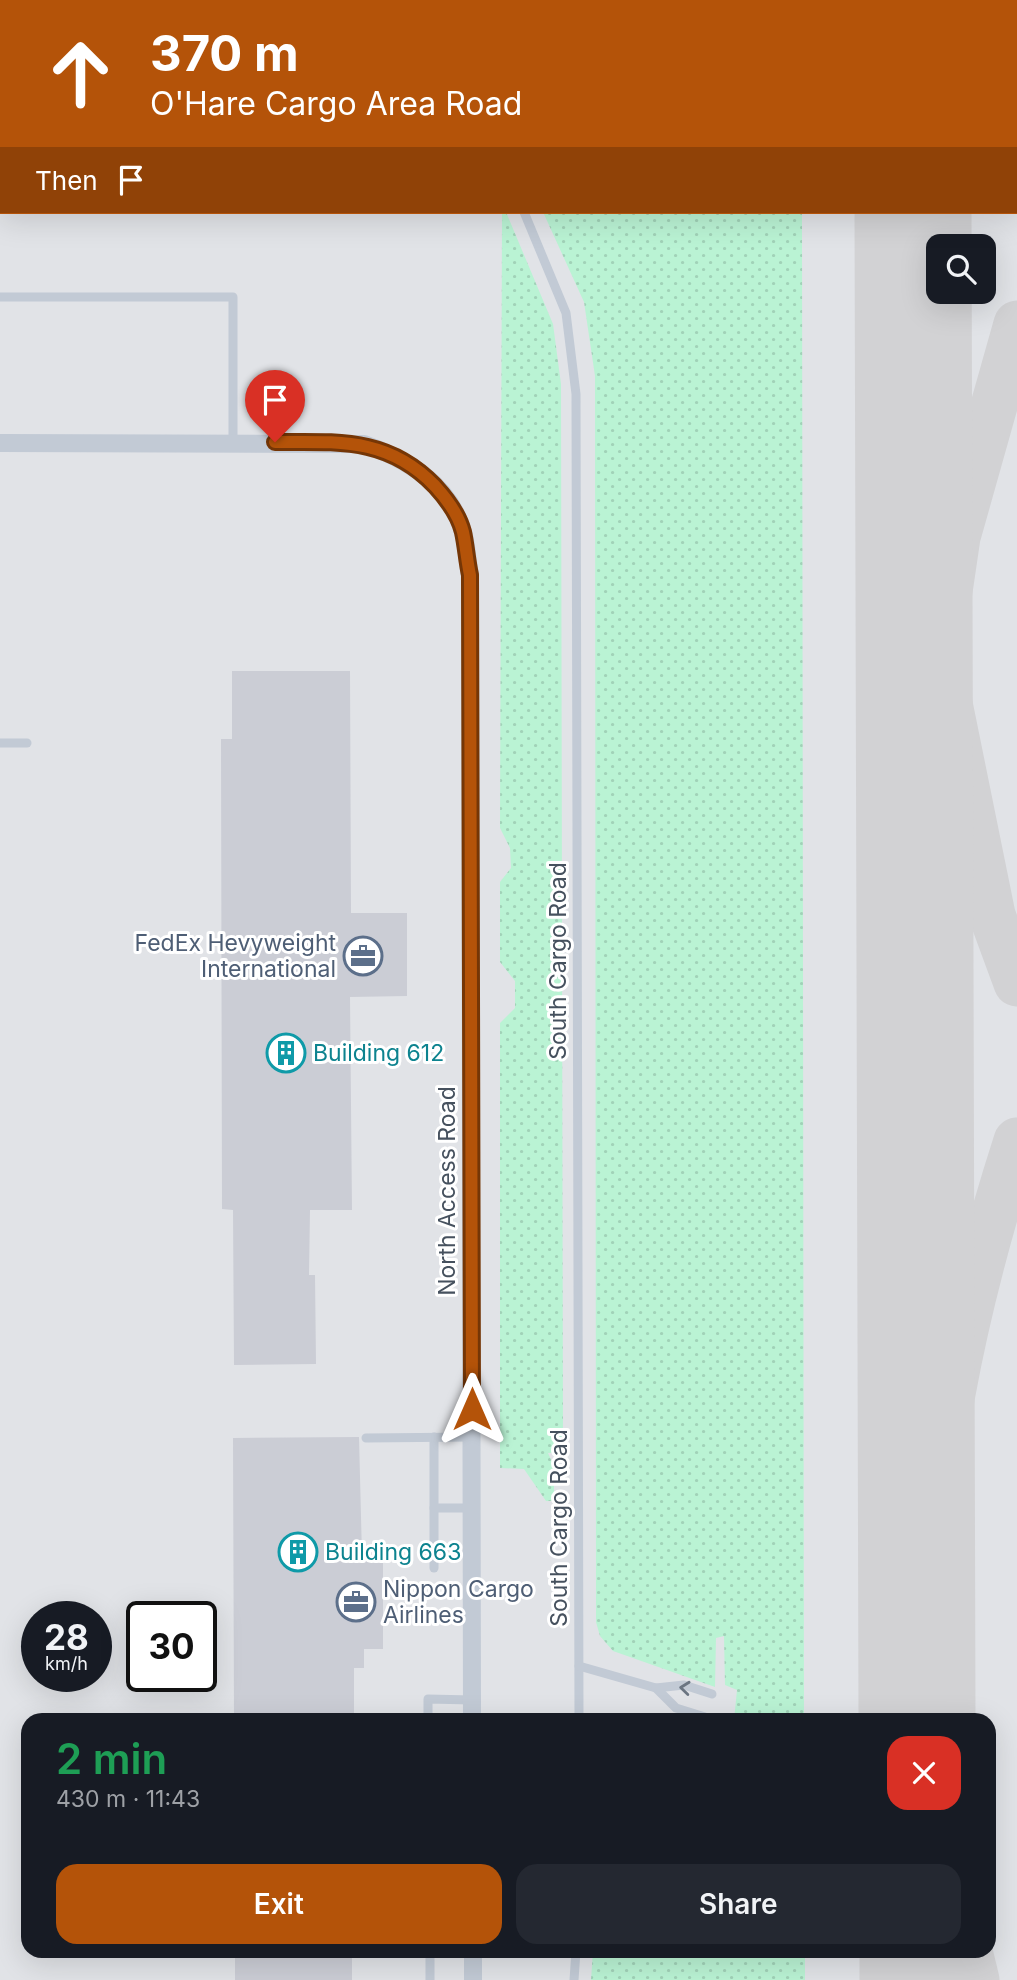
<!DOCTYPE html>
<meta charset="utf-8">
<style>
:root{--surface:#171b24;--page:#242831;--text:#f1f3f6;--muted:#9ea1a6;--accent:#b45309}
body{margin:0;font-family:Inter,sans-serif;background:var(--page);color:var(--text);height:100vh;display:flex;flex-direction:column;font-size:26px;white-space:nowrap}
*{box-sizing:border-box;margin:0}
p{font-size:23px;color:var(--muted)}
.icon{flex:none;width:38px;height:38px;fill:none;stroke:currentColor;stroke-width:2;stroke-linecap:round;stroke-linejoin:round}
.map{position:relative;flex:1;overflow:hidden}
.sheet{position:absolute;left:21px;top:1713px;width:975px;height:245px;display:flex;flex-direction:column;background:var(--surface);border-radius:21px;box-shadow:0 7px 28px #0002}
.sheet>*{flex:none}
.top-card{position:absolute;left:0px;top:0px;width:1018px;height:214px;box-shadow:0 7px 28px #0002;background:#b45309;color:#fff;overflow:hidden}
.tools{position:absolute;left:926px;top:234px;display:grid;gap:14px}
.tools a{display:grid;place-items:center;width:70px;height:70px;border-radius:14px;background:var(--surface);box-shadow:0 7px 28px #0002;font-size:35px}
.speed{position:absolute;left:21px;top:1601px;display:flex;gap:14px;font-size:35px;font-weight:700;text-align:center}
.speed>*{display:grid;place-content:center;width:91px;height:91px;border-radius:50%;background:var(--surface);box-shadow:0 7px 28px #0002;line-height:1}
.speed small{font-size:18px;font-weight:400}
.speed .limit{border:4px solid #111;border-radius:10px;background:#fff;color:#111}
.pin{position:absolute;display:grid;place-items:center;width:60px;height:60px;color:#fff;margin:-72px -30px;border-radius:50% 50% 50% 0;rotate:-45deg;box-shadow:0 0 7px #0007}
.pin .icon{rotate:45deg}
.me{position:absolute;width:77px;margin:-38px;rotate:0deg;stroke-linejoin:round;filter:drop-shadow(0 0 5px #0008)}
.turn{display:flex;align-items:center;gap:24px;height:147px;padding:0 35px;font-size:32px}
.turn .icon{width:91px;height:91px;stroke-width:2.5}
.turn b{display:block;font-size:49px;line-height:60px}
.then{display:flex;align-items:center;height:66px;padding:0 35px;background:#0003;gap:14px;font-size:26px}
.round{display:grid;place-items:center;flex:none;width:74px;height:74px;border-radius:21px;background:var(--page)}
.head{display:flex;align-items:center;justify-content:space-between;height:119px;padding:0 35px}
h1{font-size:42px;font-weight:600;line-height:52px;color:#1e9e55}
.action{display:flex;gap:14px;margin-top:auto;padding:14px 35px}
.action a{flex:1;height:80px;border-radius:21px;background:var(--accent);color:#fff;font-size:28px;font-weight:600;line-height:80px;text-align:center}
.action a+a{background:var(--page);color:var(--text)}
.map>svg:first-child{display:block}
.airport{fill:#e1e3e7;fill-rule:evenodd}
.grass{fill:url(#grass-dots)}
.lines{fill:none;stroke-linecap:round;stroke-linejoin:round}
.taxiway{stroke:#d2d2d4;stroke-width:47}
.runway{stroke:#d2d2d4;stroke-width:117}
.building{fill:#cbcdd5}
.service{stroke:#c2cad5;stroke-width:9}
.minor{stroke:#c2cad5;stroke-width:18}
.oneway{stroke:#6b7582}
.route-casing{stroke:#753606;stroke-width:18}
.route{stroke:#b45309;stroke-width:12}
.labels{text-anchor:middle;stroke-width:6;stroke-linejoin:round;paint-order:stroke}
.service-label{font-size:23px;fill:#4e5e75;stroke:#fff;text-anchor:end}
.street-label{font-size:23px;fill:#46515e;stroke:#fff}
.culture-label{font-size:23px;fill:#0d838f;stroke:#fff;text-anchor:start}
</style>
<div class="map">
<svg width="1017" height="1980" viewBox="0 0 1017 1980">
<defs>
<pattern id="grass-dots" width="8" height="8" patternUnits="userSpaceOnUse" patternTransform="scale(1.75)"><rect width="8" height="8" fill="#baf3d4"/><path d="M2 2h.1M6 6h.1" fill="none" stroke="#a1d2b8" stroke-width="1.8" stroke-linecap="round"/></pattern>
</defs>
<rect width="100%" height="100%" fill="#f2efef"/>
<path class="airport" d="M0 0H1017V1980H0ZM2 2H1017V212H2ZM938 247H984V292H938ZM37 1617H96V1676H37ZM142 1617H201V1676H142ZM28 1720H989V1951H28Z"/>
<g class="grass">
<rect x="526" y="0" width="276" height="2"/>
<path d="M502 212H506L553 324 561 384 563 1452 548 1453 554 1466V1501H546L524 1469 500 1468V1023L515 1008V981L500 962V882L511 868 510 848 500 828Z"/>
<path d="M543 212H802L804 1720H734L737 1690 725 1685 724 1636 716 1638 715 1687 613 1651 600 1636 596 1622 595 376 584 302Z"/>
<path d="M593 1951H805V1980H591Z"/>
</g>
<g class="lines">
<g class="taxiway">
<path d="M914 311 925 535 941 664 992 915 1017 983"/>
<path d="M948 598 957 537 1017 324"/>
<path d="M915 956 935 710"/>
<path d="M923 1720C927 1651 929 1582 935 1514 947 1387 978 1262 1017 1141"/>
<path d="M969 1951 976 1980"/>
</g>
<g class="runway">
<path d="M912 0V2"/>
<path d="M913 212 917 1720"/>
<path d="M918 1951V1980"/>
</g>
</g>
<g class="building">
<path d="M232 671H350L351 913H407V996L350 997 352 1210H310L309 1275H315L316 1364 234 1365 233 1210 222 1209 221 739H232Z"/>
<path d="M359 1437 362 1556H383V1649H364V1668H354V1720H234L233 1438Z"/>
<rect x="235" y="1951" width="117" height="29"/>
</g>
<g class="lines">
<g class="service">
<path d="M418 0V2"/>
<path d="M486 0V2"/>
<path d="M509 0V2"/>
<path d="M524 212 566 313 576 394 579 1720"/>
<path d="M0 297H233V443"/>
<path d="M0 743H27"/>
<path d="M434 1437V1568"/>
<path d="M366 1438 472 1437"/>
<path d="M434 1508H472"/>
<path d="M579 1666 656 1688 684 1685 712 1694"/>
<path d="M656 1688 676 1708 705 1717"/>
<path d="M428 1720V1699L472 1700"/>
<path d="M430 1951V1980"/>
<path d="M574 1980 576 1951"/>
</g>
<g class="minor">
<path d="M0 443 364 444C407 459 450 485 463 532 467 545 467 561 470 575L472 1720"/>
<path d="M473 1951V1980"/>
</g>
</g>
<defs><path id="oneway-chevron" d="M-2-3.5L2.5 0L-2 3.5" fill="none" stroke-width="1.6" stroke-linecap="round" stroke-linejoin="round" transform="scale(1.75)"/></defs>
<use class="oneway" href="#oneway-chevron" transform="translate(685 1688) rotate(-174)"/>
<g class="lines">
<defs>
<path id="route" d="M275 442C338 442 388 437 435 486 446 498 459 516 463 532 466 546 467 561 470 575L472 1409"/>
</defs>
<use href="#route" class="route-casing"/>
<use href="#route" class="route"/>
</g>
<defs>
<symbol id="office-ring" viewBox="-11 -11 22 22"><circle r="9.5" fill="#fff" stroke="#5c6f8a" stroke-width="1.5"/><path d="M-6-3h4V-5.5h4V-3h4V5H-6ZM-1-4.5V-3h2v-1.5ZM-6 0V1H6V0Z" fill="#5c6f8a"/></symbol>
<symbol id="building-ring" viewBox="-11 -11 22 22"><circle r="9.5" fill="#fff" stroke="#0f9aa8" stroke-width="1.5"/><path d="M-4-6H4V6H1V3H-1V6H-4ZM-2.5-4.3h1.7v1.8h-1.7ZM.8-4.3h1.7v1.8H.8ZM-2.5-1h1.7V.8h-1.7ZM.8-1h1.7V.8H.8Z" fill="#0f9aa8"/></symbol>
</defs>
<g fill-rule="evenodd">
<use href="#office-ring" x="341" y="934" width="44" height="44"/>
<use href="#building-ring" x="264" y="1031" width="44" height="44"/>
<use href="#building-ring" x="276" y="1530" width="44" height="44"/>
<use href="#office-ring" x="334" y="1580" width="44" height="44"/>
</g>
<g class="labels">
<g class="service-label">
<text x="336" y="951">FedEx Hevyweight<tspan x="336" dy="26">International</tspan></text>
<text x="383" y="1597" text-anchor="start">Nippon Cargo<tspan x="383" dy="26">Airlines</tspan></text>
</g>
<g class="street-label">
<text transform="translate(558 961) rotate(-90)" y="8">South Cargo Road</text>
<text transform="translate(447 1191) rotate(-90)" y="8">North Access Road</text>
<text transform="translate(559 1528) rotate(-90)" y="8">South Cargo Road</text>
</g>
<g class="culture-label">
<text x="313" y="1061">Building 612</text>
<text x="325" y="1560">Building 663</text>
</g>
</g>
</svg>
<div class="tools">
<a><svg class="icon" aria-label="search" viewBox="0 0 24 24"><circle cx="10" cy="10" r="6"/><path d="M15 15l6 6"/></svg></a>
</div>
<div class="speed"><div>28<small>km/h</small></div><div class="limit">30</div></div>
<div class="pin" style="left:275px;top:442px;background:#d93025"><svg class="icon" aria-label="arrive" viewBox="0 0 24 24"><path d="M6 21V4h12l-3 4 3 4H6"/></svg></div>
<svg class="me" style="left:472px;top:1409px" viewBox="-20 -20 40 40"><path d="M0-17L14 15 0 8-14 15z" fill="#b45309" stroke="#fff" stroke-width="4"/></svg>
<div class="top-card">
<div class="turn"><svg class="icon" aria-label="ahead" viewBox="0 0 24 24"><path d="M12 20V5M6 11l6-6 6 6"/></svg><div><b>370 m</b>O'Hare Cargo Area Road</div></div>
<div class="then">Then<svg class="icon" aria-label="arrive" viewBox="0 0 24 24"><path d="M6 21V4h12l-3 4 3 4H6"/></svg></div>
</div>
<section class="sheet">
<div class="head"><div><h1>2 min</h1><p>430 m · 11:43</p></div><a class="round" style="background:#d93025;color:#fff"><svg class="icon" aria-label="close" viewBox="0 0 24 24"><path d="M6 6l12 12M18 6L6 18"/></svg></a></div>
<div class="action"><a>Exit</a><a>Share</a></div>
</section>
</div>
